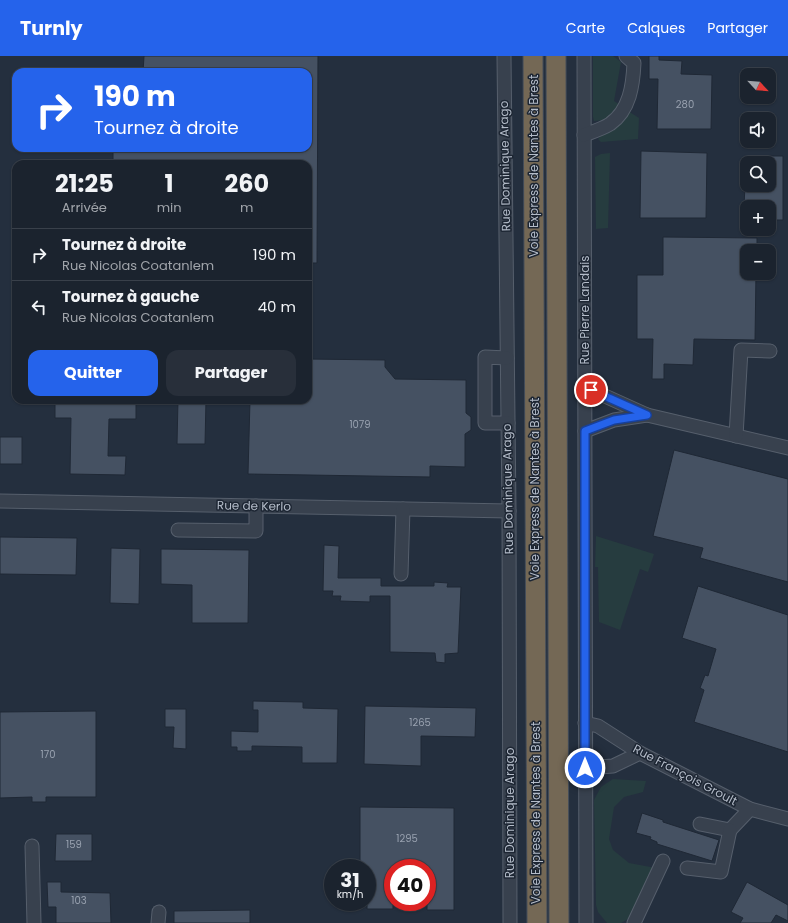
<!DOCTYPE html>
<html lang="fr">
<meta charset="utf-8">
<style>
:root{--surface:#1b232e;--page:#282f3a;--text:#f1f3f6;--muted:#a0a4aa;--line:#39404a;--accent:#2563eb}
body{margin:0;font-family:Poppins,sans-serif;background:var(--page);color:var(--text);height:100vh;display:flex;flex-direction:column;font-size:15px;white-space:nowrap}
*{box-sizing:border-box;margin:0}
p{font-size:13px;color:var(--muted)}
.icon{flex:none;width:22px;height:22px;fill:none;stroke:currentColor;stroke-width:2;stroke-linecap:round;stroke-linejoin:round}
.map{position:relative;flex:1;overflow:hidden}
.drawer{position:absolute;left:12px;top:104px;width:300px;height:244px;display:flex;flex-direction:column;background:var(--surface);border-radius:12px;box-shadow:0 1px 3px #0004,0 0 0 1px var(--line)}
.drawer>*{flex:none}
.banner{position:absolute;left:12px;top:12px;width:300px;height:84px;border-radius:12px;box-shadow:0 1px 3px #0004,0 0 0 1px var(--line);background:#2563eb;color:#fff;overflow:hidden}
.needle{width:26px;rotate:116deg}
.tools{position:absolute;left:740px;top:12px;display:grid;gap:8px}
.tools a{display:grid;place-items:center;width:36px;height:36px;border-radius:8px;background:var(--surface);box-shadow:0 1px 3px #0004,0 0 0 1px var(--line);font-size:20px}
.speed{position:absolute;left:324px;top:803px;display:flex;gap:8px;font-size:20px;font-weight:700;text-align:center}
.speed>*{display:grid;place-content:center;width:52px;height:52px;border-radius:50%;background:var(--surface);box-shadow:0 1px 3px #0004,0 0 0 1px var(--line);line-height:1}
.speed small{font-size:10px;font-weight:400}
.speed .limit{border:6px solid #d22;background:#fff;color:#111}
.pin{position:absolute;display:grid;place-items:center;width:34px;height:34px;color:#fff;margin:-17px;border:2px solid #fff;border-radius:50%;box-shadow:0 1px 4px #0007}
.me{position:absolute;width:44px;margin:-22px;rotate:0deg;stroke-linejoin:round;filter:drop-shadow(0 0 3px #0008)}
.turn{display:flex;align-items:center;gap:14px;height:84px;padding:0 16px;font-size:18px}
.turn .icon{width:52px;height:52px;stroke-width:2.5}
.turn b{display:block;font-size:28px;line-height:34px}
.eta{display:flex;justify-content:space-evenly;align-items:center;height:68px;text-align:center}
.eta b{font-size:24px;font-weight:700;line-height:28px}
.primary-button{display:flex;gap:8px;margin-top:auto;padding:8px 16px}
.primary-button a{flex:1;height:46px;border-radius:12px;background:var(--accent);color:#fff;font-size:16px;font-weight:700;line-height:46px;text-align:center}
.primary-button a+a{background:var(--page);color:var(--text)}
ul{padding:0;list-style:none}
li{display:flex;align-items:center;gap:12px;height:52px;padding:0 16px;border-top:1px solid var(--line)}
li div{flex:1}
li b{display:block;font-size:15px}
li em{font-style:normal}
header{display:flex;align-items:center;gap:24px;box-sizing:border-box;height:56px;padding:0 20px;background:var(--accent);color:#fff}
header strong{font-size:19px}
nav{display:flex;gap:22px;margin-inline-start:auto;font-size:14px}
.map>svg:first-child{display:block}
.green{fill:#263c3f}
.building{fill:#455162;stroke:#1f2835}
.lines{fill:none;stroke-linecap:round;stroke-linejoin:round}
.minor-casing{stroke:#565f6c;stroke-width:15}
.highway-casing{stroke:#434c59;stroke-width:21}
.minor{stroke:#38414e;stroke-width:13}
.highway{stroke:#746855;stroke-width:19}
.route-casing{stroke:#184099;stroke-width:10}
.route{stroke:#2563eb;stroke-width:7}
.labels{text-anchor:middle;stroke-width:3;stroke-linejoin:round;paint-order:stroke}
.number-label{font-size:10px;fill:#98a1af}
.street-label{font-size:12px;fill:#b4bcc9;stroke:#1d2633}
</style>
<header>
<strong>Turnly</strong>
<nav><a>Carte</a><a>Calques</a><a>Partager</a></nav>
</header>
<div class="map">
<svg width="788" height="867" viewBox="0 0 788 867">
<rect width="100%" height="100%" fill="#242f3e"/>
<g class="green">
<path d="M593 0H613L621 6 614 45 620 49C612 60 608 64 594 65L593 61Z"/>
<path d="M628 55 639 62 638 83 601 86 598 83Z"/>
<path d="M610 97 608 172 596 173 595 101 601 98Z"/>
<path d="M596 480 654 498 648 516 640 513 620 574 599 566 598 511H595Z"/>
<path d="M613 723 646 725 643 736 624 741 614 751 609 783 613 794 629 807 656 812 631 861 621 867H607L598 856 596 849 594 744 601 731Z"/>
</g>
<g class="building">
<path d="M144 0H318L317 207H308V108H113V92H308V16H143Z"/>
<path d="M649 0H659V4L682 5 681 18 712 19 711 73H657L658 23H649Z"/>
<path d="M641 95 707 97 706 162H640Z"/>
<path d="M769 100H783V164H769V151H744L745 129H769Z"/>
<path d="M663 181 757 182V195H747V217H756L755 284 694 283 693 309 664 308V323H652L653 283H637V219H663Z"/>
<path d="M308 303 385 304V311L395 323 466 324V357L471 361V374L465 378V411L430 410V421L248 418 250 344H308Z"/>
<path d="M55 344H136V363H109L108 400H126L125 419 70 418 71 362H55Z"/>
<path d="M178 344H206L205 388H177Z"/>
<rect x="0" y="381" width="22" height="27"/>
<path d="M674 394 788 423V526L700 502 703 492 653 480Z"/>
<path d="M0 481 77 482 76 519 0 518Z"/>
<path d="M324 489 339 490 338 522H381V530H434V526L448 527 447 531H461L458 597 445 598V607L436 606 435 597 390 596V540H370V546L340 545 341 540H332L333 535H323Z"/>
<path d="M111 492 140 493 139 548 110 547Z"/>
<path d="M161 493 249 494 248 567H192V529L161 528Z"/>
<path d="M698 530 788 559V696L694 666 704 634 700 632 705 619 708 620 716 593 682 582Z"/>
<path d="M253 645 303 646V652L338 653 337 707H302V691L252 690V695H237V691H231V675L258 676V654H253Z"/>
<path d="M365 650 476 652 475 681 421 680V710L364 708Z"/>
<path d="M165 653H186V693L173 692 174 671H165Z"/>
<path d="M96 655V741H46V746H32V741L0 742V656Z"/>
<path d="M360 751 454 752V854H427V812H393V853H367V812H360Z"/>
<path d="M642 757 663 764V766L719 784 712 805 657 788V786L650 783 651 781 636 777Z"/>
<path d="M56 778H92V805H55Z"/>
<path d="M47 826H61V836L110 837 111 867H56V851H48Z"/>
<path d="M747 826 788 849V865L776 859 771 867H740L743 862 731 856Z"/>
<path d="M250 854V867H174V855Z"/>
</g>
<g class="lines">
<defs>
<g id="minor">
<path d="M504 0 509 455 510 867"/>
<path d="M584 0 586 867"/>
<path d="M584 79C592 76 602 73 610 68 630 54 633 29 634 7L626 0"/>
<path d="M507 302 485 301V367H508"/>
<path d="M585 331 647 359 788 392"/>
<path d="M585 375 614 364 647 359"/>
<path d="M736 380 741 294 770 295"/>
<path d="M0 445 509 455"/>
<path d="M178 474 256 475V450"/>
<path d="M401 518 403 453"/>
<path d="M585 667 598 670 640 697 750 753 788 763"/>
<path d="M585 712 613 710 640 697"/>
<path d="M700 768 730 774 750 753"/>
<path d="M32 790 34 867"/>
<path d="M687 812 721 816 730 774"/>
<path d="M158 867 159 856"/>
<path d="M634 867 663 805"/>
</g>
<g id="highway">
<path d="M533 0 537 867"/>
<path d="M556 0 559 867"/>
</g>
</defs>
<use href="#minor" class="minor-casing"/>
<use href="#highway" class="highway-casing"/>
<use href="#minor" class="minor"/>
<use href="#highway" class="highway"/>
</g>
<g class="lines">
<defs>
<path id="route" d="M585 712V375L614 364 647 359 591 334"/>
</defs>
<use href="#route" class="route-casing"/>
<use href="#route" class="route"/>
</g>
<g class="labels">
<g class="number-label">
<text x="685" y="52">280</text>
<text x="360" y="372">1079</text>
<text x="420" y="670">1265</text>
<text x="48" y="702">170</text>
<text x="407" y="786">1295</text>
<text x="74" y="792">159</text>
<text x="79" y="848">103</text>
</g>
<g class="street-label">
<text transform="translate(505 110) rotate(-91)" y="4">Rue Dominique Arago</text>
<text transform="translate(534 110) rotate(-90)" y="4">Voie Express de Nantes à Brest</text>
<text transform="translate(585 254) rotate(-90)" y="4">Rue Pierre Landais</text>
<text transform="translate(508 433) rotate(-91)" y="4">Rue Dominique Arago</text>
<text transform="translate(535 433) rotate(-90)" y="4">Voie Express de Nantes à Brest</text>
<text transform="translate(254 450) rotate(1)" y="4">Rue de Kerlo</text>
<text transform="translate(685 719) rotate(28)" y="4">Rue François Groult</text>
<text transform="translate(510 757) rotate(-90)" y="4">Rue Dominique Arago</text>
<text transform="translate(536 757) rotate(-90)" y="4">Voie Express de Nantes à Brest</text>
</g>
</g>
</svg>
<div class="tools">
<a><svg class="needle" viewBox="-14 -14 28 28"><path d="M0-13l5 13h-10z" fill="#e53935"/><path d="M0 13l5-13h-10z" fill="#a0a4aa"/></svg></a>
<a><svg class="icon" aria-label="sound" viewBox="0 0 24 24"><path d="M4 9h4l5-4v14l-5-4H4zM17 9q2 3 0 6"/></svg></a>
<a><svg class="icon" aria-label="search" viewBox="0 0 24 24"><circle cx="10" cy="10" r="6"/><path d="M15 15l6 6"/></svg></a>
<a>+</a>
<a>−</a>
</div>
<div class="speed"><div>31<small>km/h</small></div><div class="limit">40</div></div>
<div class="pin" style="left:591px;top:334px;background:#d93025"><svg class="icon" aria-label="arrive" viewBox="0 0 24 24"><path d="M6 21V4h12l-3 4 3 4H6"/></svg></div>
<svg class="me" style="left:585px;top:712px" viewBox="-20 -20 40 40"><circle r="17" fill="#2563eb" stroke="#fff" stroke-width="3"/><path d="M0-11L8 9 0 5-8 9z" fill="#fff"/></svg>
<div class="banner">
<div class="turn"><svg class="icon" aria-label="right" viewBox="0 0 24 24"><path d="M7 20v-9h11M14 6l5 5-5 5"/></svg><div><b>190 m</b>Tournez à droite</div></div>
</div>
<section class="drawer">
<div class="eta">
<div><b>21:25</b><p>Arrivée</p></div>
<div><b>1</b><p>min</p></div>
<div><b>260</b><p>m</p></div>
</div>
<ul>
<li><svg class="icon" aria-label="right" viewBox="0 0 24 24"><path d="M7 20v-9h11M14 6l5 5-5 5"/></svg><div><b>Tournez à droite</b><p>Rue Nicolas Coatanlem</p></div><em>190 m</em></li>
<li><svg class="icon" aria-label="left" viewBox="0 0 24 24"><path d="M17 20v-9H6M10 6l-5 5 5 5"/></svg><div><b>Tournez à gauche</b><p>Rue Nicolas Coatanlem</p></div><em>40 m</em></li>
</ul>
<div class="primary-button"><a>Quitter</a><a>Partager</a></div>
</section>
</div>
